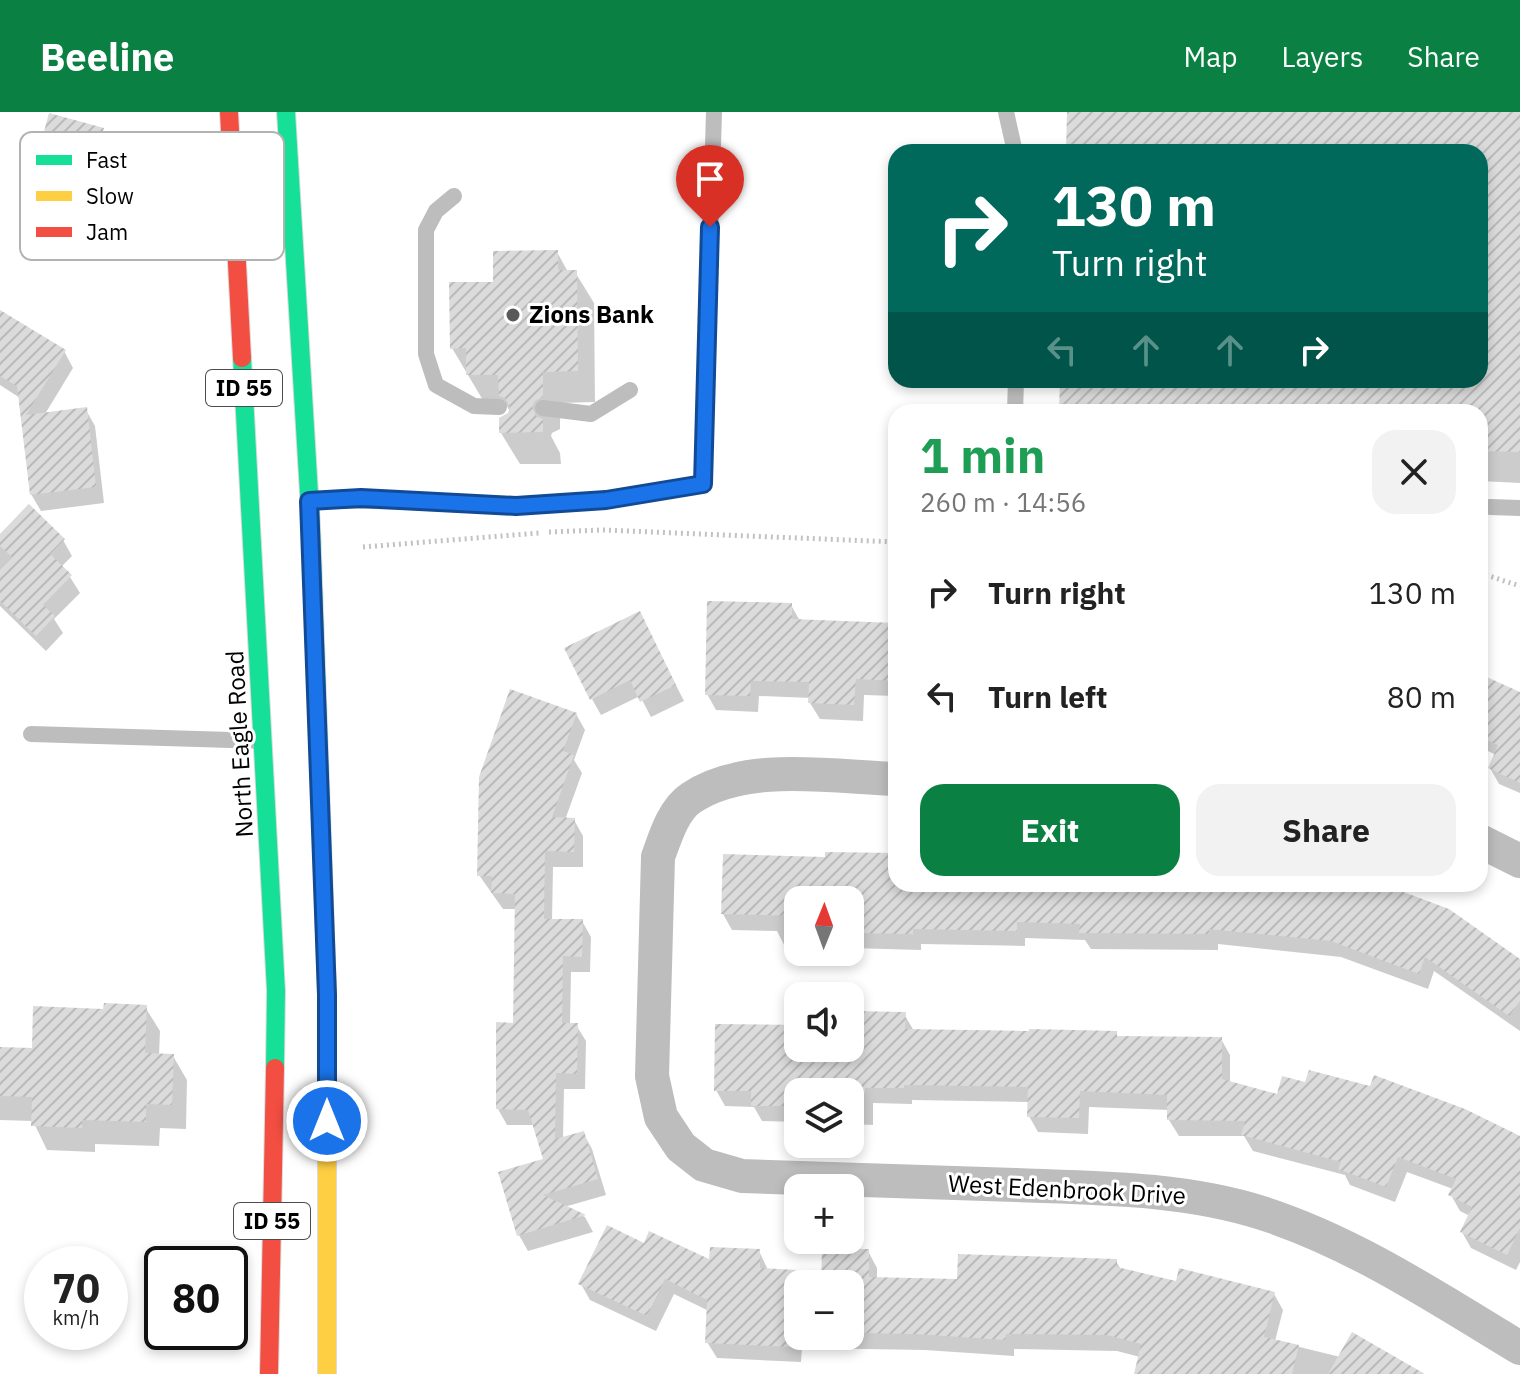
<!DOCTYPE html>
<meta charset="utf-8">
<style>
:root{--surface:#fff;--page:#f2f2f2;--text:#222;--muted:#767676;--accent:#0b8043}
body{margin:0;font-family:"IBM Plex Sans",sans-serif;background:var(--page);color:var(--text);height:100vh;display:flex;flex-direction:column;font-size:30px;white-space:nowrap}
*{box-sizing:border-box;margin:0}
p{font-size:26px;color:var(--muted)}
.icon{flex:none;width:44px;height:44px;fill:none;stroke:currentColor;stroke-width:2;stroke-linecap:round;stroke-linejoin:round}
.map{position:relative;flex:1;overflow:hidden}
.sheet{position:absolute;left:888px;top:292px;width:600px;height:488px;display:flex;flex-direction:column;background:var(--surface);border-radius:24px;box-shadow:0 4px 12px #0003}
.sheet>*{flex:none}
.guide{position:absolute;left:888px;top:32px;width:600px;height:244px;border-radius:24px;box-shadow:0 4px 12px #0003;background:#00695c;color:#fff;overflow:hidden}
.needle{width:52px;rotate:1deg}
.buttons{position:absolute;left:784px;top:774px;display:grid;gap:16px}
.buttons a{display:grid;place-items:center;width:80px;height:80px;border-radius:16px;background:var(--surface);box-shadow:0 4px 12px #0003;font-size:40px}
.speed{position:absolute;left:24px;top:1134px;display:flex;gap:16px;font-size:40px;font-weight:700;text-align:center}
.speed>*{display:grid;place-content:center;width:104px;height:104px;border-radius:50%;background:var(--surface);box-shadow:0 4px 12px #0003;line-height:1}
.speed small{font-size:20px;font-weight:400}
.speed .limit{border:4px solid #111;border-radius:12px;background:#fff;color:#111}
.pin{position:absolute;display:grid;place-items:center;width:68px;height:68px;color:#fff;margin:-82px -34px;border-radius:50% 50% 50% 0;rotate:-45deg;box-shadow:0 0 8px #0007}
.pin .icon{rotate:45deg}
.me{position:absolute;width:88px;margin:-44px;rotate:0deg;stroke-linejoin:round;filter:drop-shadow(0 0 6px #0008)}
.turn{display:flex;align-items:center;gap:28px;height:168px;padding:0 32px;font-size:36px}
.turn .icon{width:104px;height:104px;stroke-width:2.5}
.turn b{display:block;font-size:56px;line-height:68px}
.lanes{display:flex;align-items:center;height:76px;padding:0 32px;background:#0003;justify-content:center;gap:40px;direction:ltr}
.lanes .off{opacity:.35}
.round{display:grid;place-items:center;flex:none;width:84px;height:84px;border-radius:24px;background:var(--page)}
.head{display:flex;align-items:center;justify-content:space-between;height:136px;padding:0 32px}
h1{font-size:48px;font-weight:800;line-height:60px;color:#1e9e55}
.button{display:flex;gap:16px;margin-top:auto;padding:16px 32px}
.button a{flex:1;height:92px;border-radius:24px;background:var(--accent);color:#fff;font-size:32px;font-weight:800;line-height:92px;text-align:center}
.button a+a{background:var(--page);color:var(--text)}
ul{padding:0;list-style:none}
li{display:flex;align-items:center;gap:24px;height:104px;padding:0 32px}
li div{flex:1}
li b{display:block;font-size:30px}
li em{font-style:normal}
header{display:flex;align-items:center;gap:48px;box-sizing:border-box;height:112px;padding:0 40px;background:var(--accent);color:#fff}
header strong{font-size:38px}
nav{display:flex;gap:44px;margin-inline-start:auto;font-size:28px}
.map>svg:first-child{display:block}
.shadow{fill:#0003;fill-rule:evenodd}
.building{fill:url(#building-hatch)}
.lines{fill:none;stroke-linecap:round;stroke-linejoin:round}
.fast-casing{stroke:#dbdbdb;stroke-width:20}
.slow-casing{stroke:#dbdbdb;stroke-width:20}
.jam-casing{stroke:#dbdbdb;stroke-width:20}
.path{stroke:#c2c2c2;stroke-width:5;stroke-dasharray:2 4;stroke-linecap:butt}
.lane{stroke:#bdbdbd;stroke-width:16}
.street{stroke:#bdbdbd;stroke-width:34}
.fast{stroke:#16e098;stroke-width:18}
.slow{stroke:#ffcf43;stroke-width:18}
.jam{stroke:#f24e42;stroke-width:18}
.route-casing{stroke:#114b97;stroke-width:20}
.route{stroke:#1a73e8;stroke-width:14}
.poi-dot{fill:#595959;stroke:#fff;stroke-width:3}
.labels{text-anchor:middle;stroke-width:6;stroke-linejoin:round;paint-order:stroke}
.shield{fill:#fff;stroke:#4c4c4c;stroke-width:2}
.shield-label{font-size:22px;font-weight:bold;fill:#000}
.poi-label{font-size:24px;font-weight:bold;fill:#000;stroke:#fff;text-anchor:start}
.street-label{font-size:24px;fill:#000;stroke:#fff}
.key{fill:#fff;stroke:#b2b2b2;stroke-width:2}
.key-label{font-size:22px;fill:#000}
</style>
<header>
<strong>Beeline</strong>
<nav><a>Map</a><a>Layers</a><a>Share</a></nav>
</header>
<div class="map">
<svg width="1520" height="1262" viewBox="0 0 1520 1262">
<defs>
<pattern id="building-hatch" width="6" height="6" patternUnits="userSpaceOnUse" patternTransform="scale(2)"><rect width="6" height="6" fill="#dbdbdb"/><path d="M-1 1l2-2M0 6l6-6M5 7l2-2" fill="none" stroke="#bababa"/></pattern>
</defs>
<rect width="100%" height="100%" fill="#fff"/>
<g class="shadow">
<path d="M1069 0H1520V371L1480 369V300H1061L1062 268H1480V40H1068Z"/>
<path d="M102 18 112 34 84 131 33 117 24 101Z"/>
<path d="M557 140 568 160H575L594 191 595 290 560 291V317L552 321 551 324 560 341 561 352H520L501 321 510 300 507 294 487 295 452 236 496 172Z"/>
<path d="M0 219 64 239 73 256 45 302 86 298 95 314 104 391 41 399 31 382 20 286 0 273Z"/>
<path d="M0 425 63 428 72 444 61 455 70 465 80 481 54 507 63 521 46 539 0 494Z"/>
<path d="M791 493 800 509 896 513V584L864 583 863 609 820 607 810 591 811 586 759 584 758 600 716 598 707 582Z"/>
<path d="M648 518 684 589 651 605 640 584 601 603 592 587Z"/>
<path d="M1480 564 1520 582V681L1499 672 1490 656 1496 643 1480 635Z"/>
<path d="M576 602 585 618 574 648 582 661 565 708H574L583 724V755H553L552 809H582L591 825 590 860H571L570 913H576L586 929 585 977H564L563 1027 583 1021 592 1037 606 1083 564 1095 585 1105 593 1120 528 1139 519 1123 546 1048 535 1013H507L498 997 515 913 517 797H503L479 763Z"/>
<path d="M896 742V772H1377L1520 849V919L1434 859 1428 877 1341 845 1218 832V838L1091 837 1085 828 1025 826V834L921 832V838L850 836V788H798V839H787L777 819 732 818 723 802 827 747Z"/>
<path d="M145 895 160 919 159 943 173 944 187 968 186 1017 160 1016 159 1034 95 1032V1040L47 1038 33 1009 0 1008V937L34 938 105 899Z"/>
<path d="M850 901 904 902 914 919 1116 921 1118 926 1221 927 1230 943V972L1279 985 1520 1026V1150L1516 1158 1471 1136 1462 1120 1470 1104 1460 1099 1451 1083 1453 1077 1407 1060 1395 1090 1350 1073 1345 1063 1253 1039 1244 1024H1179L1169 1008V998L1089 995 1088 1022 1038 1020 1029 1004V990L912 988V992L873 991V1013L850 1012V980H798V1010L762 1009 754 995 725 994 716 978 798 915V936H850Z"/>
<path d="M645 1134 711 1150 759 1139 768 1158 823 1161 868 1139 877 1156V1168L958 1170 1116 1149 1121 1158 1177 1171 1274 1182 1283 1198 1275 1229 1410 1262H1138L1140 1245 1117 1239 1014 1237V1244L925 1238 802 1236 801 1250 717 1246 707 1230 709 1199 674 1182 656 1219 590 1188 581 1172ZM798 1172H850V1224H798Z"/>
</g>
<g class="building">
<path d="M1067 0H1520V340L1480 339V300H1059L1060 268H1480V40H1066Z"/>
<path d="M49 1 104 16 76 116 22 101Z"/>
<path d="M558 138V158H577L578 259 543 260V285L535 289 532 295 536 304 543 307V320L499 321V306L508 301 510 295 505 286 499 284 498 263H466V236L450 237 449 170H493V139Z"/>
<path d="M0 198 66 238 26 303 87 295 96 375 30 383 17 274 0 264Z"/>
<path d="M29 392 65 427 50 442 72 463 43 493 55 504 36 524 0 489V457L12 445 0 434V422Z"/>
<path d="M707 489 792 491V507L896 511V569L856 567 854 593 808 591 809 570 751 569 750 584 705 583Z"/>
<path d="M640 499 676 573 640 590 630 568 590 588 564 536Z"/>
<path d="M1480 562 1520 580V671L1488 656 1498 633 1480 625Z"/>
<path d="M510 577 577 601 563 639 574 643 552 705 575 706 574 740 545 739 544 807H583L582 845 563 844 562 911H578L577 962 556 961 555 1027 584 1019 598 1067 543 1083 586 1103 517 1124 498 1060 543 1047 528 998 496 997V910L513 911 515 782 491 781 492 764H477L479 665Z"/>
<path d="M825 740 896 741V772H1382L1449 797 1520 847V889L1509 904 1425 845 1419 862 1331 829 1209 817V822L1079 821 1080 812 1017 810V819L913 817V822L850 821V788H798V804L721 802 723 742 825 745Z"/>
<path d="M104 891 147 893 145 941 174 942 172 993 146 992V1010L82 1008V1016L31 1014 32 985 0 984V935L32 936 33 894 103 897Z"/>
<path d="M850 899 906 900 905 917 1029 919V917L1117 919V924L1222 925V967L1277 982 1282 964 1305 970 1309 958 1370 974 1374 963 1465 997 1520 1024V1116L1507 1143 1460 1120 1472 1095 1448 1083 1456 1067 1398 1045 1386 1075 1338 1057 1341 1050 1241 1023 1245 1009 1167 1008V983L1080 979 1079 1006 1027 1005 1028 975 904 973V976H865V980H798V994H751V979H714L715 912 798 913V936H850Z"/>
<path d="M607 1113 644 1131 649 1119 709 1147 710 1135 760 1137V1156L796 1158 793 1235 705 1231 707 1188 665 1167 647 1204 578 1172Z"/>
<path d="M822 1137H869V1165L957 1167 958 1142 1117 1147V1155L1176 1169 1179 1156 1275 1180 1264 1225 1299 1233 1292 1262H1134L1141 1232 1107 1223 1006 1222 1005 1228 915 1222 850 1221V1172H821Z"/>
<path d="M1352 1220 1425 1262H1328Z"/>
</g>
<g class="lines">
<defs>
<g id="fast">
<path d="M286 0 311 415 323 759"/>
<path d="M242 246 276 879 275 956"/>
</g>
<path id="slow" d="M323 759 327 883V1262"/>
<g id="jam">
<path d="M229 0 242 246"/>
<path d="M269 1262 275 956"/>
</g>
</defs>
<use href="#fast" class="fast-casing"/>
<use href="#slow" class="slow-casing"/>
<use href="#jam" class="jam-casing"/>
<g class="path">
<path d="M549 420 602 418 896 430"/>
<path d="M363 435 539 421"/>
<path d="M1480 461 1520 474"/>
</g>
<g class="lane">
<path d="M1006 0 1015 40"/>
<path d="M454 84 436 99 426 118V242L436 273 474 294 499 295"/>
<path d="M543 296 591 302 630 278"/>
<path d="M1015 300 1016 268"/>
<path d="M310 389C378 386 445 393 513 394 577 395 640 382 703 372L714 0"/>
<path d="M1490 395 1520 396"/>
<path d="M31 622 262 629"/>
</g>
<g class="street">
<path d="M896 667C833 665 746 649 691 686 673 698 665 726 658 745L652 964 661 1005 681 1035 704 1053 742 1064C833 1067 924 1070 1016 1073 1098 1076 1183 1076 1262 1101 1355 1131 1437 1186 1520 1236"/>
<path d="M1480 729 1520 749"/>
</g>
<use href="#fast" class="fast"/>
<use href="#slow" class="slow"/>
<use href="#jam" class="jam"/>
</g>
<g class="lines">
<defs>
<path id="route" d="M327 1009V883L309 389 361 386 516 394 606 388 703 372 710 115"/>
</defs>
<use href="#route" class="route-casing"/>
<use href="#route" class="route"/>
</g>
<circle class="poi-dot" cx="513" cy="203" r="8"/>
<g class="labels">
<g class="shield">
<rect x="206" y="258" width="76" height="36" rx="6"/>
<rect x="234" y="1091" width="76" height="36" rx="6"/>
</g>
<g class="shield-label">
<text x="244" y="284">ID 55</text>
<text x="272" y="1117">ID 55</text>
</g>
<g class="poi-label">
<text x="529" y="211">Zions Bank</text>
</g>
<g class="street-label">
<text transform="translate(240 632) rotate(-93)" y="8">North Eagle Road</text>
<text transform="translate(1067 1078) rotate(3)" y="8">West Edenbrook Drive</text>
</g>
</g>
<rect x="20" y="20" width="264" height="128" rx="12" class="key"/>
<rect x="36" y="43" width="36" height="10" fill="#16e098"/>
<rect x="36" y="79" width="36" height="10" fill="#ffcf43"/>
<rect x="36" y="115" width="36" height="10" fill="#f24e42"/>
<g class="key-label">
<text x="86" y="56">Fast</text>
<text x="86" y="92">Slow</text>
<text x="86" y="128">Jam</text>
</g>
</svg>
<div class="buttons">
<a><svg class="needle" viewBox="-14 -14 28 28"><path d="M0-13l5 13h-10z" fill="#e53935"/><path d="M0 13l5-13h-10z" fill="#767676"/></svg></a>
<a><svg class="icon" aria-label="sound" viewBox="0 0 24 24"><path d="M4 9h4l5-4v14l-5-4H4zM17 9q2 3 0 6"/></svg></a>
<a><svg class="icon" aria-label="layers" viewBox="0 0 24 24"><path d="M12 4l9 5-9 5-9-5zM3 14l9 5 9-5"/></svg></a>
<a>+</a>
<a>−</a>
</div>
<div class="speed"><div>70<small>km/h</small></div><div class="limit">80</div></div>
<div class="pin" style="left:710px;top:115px;background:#d93025"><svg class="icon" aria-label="arrive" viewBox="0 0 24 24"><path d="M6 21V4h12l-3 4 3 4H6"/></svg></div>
<svg class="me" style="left:327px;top:1009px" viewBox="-20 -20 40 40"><circle r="17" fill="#1a73e8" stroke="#fff" stroke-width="3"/><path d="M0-11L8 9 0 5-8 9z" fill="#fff"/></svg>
<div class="guide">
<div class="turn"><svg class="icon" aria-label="right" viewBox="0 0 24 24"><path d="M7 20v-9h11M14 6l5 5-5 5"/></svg><div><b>130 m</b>Turn right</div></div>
<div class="lanes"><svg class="icon off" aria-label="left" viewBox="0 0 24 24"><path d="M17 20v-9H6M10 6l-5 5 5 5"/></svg><svg class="icon off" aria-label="ahead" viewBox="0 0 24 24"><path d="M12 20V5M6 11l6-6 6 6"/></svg><svg class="icon off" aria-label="ahead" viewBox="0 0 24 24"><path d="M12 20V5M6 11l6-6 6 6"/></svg><svg class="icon" aria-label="right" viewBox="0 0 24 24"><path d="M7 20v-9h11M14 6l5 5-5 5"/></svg></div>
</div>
<section class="sheet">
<div class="head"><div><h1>1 min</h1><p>260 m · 14:56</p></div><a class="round"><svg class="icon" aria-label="close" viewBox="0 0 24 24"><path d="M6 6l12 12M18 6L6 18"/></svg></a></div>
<ul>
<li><svg class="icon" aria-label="right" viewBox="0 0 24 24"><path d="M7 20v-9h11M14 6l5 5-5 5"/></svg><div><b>Turn right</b></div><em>130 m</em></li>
<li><svg class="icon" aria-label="left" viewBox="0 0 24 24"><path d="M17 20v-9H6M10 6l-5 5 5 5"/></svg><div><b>Turn left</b></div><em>80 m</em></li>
</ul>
<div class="button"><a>Exit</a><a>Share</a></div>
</section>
</div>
